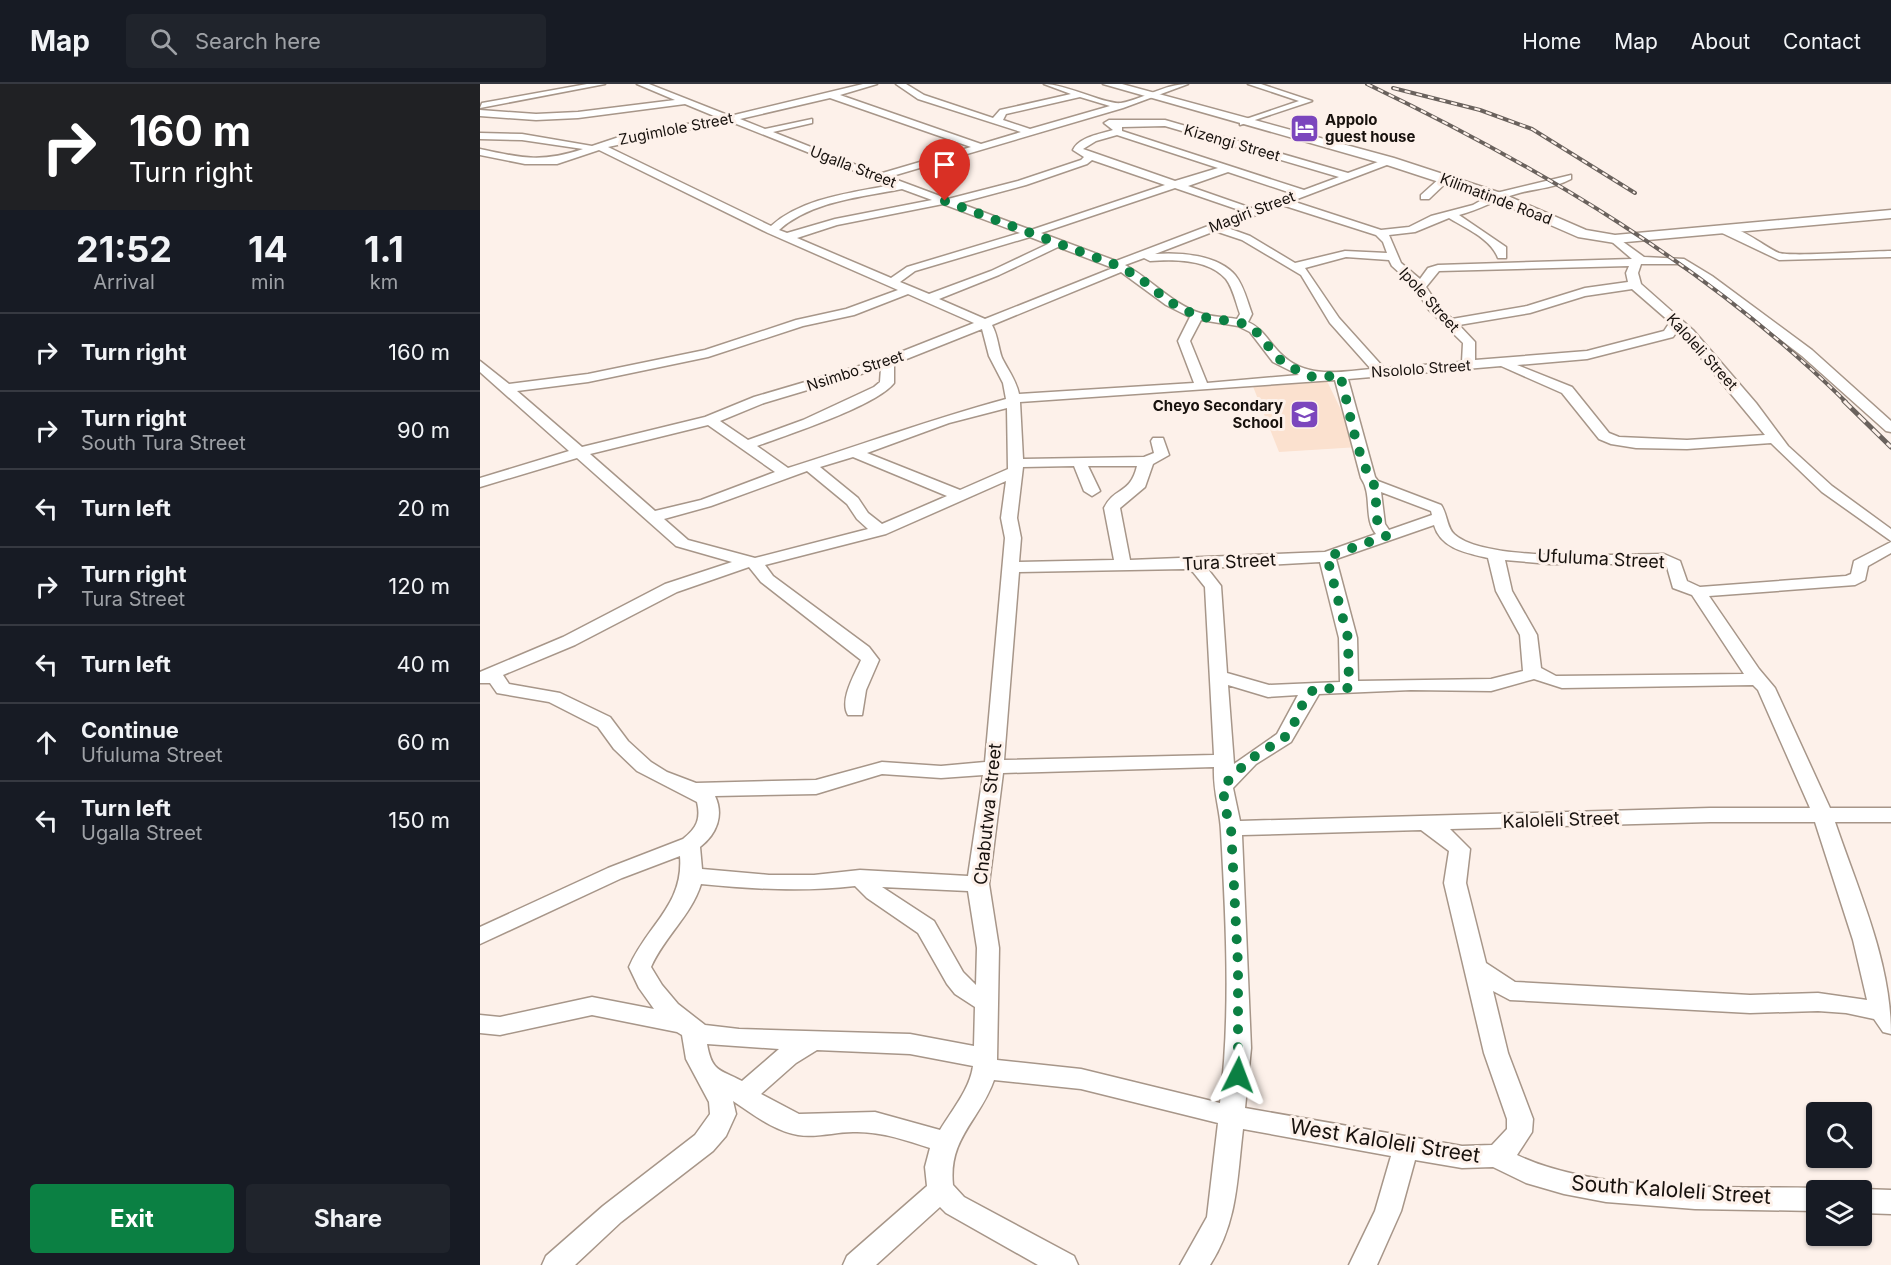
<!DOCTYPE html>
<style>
:root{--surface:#171b24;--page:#20242c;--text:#f1f3f6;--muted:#9ea1a6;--line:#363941;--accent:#0b8043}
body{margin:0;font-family:Inter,sans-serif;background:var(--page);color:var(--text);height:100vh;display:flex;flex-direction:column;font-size:22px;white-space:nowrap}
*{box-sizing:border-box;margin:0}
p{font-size:20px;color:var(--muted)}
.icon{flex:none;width:33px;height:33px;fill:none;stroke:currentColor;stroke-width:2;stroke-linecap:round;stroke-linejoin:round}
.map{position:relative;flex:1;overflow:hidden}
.drawer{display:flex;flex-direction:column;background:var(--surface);width:480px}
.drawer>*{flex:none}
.hud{background:#202124;color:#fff;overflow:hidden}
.tools{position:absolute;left:1326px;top:1018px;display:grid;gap:12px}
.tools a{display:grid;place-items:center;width:66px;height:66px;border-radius:6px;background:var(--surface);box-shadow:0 2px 4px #0004;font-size:30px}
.pin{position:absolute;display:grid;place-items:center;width:51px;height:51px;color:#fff;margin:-62px -26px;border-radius:50% 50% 50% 0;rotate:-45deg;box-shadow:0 0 6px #0007}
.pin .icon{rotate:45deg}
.me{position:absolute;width:66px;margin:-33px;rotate:3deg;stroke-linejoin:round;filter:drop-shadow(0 0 4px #0008)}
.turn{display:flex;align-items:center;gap:21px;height:126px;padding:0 30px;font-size:27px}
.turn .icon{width:78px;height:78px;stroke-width:2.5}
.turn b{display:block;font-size:42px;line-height:51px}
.eta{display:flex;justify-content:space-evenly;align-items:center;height:102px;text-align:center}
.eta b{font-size:36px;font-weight:700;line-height:42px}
.button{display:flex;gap:12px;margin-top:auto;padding:12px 30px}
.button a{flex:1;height:69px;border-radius:6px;background:var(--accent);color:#fff;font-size:24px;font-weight:700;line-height:69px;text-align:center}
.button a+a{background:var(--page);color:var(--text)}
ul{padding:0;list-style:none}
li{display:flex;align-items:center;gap:18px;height:78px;padding:0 30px;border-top:2px solid var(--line)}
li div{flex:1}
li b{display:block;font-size:22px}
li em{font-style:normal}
header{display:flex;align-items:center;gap:36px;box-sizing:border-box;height:84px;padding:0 30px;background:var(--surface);border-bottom:2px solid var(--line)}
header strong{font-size:28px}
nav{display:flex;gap:33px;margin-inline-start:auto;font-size:21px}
.search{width:420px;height:54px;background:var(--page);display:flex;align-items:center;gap:15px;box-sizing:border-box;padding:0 21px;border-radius:6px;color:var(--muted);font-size:22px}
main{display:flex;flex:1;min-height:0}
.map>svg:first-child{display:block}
.built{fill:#fbe1cf}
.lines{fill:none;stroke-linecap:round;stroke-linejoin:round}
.minor-casing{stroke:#a79689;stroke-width:3}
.major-casing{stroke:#a79689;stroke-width:3}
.minor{fill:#fff;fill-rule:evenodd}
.major{fill:#fff;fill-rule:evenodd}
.rail-far1-casing{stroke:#6a625d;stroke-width:4}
.rail-casing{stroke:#6a625d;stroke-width:5}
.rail-far1{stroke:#fdf1ea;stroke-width:2;stroke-dasharray:6;stroke-linecap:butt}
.rail{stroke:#fdf1ea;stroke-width:3;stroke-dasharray:10;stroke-linecap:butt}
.route{stroke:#0b8043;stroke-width:10;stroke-dasharray:0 18}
.labels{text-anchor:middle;stroke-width:6;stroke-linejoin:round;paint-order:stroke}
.far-poi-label{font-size:15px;font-weight:bold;fill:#17110d;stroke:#fdf1ea;text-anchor:start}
.far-street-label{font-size:15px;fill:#17110d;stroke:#fdf1ea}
.street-label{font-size:18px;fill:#17110d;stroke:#fdf1ea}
.near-street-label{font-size:21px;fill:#17110d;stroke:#fdf1ea}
</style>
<header>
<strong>Map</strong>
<div class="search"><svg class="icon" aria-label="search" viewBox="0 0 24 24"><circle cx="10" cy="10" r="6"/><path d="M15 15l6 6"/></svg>Search here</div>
<nav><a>Home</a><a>Map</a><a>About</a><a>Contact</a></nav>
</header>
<main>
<section class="drawer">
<div class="hud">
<div class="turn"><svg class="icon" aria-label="right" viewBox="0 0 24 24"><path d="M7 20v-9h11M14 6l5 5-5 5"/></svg><div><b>160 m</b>Turn right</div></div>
</div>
<div class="eta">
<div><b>21:52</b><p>Arrival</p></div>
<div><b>14</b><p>min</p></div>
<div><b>1.1</b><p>km</p></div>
</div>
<ul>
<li><svg class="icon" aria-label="right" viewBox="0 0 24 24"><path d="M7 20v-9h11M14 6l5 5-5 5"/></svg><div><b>Turn right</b></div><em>160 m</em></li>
<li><svg class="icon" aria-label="right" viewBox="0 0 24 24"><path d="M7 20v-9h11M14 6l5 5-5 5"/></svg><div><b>Turn right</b><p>South Tura Street</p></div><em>90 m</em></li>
<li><svg class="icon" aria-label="left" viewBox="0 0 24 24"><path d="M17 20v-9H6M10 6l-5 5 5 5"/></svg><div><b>Turn left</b></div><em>20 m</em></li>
<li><svg class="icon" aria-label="right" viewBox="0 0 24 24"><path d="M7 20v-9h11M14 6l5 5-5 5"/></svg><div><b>Turn right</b><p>Tura Street</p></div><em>120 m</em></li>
<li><svg class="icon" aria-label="left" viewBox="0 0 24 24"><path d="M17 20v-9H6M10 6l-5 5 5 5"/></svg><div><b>Turn left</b></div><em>40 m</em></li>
<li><svg class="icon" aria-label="ahead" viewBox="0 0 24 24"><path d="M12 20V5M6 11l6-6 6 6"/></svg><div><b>Continue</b><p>Ufuluma Street</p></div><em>60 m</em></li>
<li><svg class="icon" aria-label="left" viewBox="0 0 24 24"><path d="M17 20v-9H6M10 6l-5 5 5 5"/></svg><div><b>Turn left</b><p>Ugalla Street</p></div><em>150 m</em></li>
</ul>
<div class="button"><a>Exit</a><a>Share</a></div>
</section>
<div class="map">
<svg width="1411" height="1181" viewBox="0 0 1411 1181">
<rect width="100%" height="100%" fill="#fdf1ea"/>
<path class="built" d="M846 295 879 363 799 368 772 300Z"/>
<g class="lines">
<defs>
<g id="minor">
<path d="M107 0H125L0 24 2 19Z"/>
<path d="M157 0H169L250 32 383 0H397L360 11 501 60 541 48 438 15 416 0H426L444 11 513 34 520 26 591 10 564 0C586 0 626 21 641 19 664 15 684 0 708 0L643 24 409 93 468 115 538 97 601 76 604 73 593 66C599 53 620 50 633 46L624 39 629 36H685L868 89 906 75H912V79L812 117 901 146 929 143 951 132 993 121 1012 110 1091 91V95C1073 105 1055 104 1036 110 1016 115 1000 126 979 131L1026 163V174H1018C1011 155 987 145 969 134L935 148 909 151 921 179 940 195 948 184 958 181 1152 175 1131 157V153L1135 152 1164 173 1204 175 1232 192 1332 266 1411 337V348L1406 347 1322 272 1224 196 1198 180H1161L1158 189 1161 200 1213 246 1276 319 1308 362 1352 402 1411 445V457L1342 408 1291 359 1207 365 1156 364 1131 360 1119 355 1082 309 1021 282 868 295 895 393 898 397 961 421C967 429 967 444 974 450 1005 479 1139 470 1184 470L1200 477 1207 497 1220 503 1366 492 1371 490 1374 477 1411 458V469L1388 482 1385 496 1375 501 1229 512 1279 585 1295 604 1350 724H1411V738H1355C1378 806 1411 877 1411 950L1403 948 1394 935 1366 929 1338 927 1270 929 1030 916 1013 907 1028 969 1053 1035 1052 1048 1037 1071C1119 1110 1246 1102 1336 1104L1343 1107H1336V1127L1215 1125 1126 1118 1084 1110 1046 1099 1013 1083 982 1084 935 1076 921 1127 897 1181H869L895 1127 911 1072 763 1045C757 1094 758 1138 730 1181H700L727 1133 738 1039 601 1005 514 996C500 1036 468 1054 473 1101L484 1113 594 1172 598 1181H558L466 1129 460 1123 396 1181H363L367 1172 447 1102 445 1083 450 1064C425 1056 400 1047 373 1048 355 1048 337 1054 318 1051 294 1047 274 1031 253 1017L256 1030 246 1052 233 1067 141 1138 95 1181H62L66 1172 123 1122 215 1051 230 1030 229 1018 206 975 202 951 197 948 112 931 20 951 0 949V931L20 933 112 913 174 925 159 904 149 883C167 841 204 821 200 772L142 794 0 860V843L128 784 203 755C217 744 221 735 217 718L157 687 134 665 118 643 69 618 17 609 10 599H0V588L83 553 185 500 252 478 196 462 97 374 0 403V394L89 367 0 288V277L29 300 108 290 225 266 316 236 366 225 418 206 288 149 119 66 77 80H45L0 71V65C42 74 61 79 103 65L42 56 0 55V49L42 50 112 62 139 53 239 34 205 20 98 34 56 36 0 32V26L56 30 98 28 195 16ZM600 13 630 22 550 45 523 36 526 30ZM350 14 491 63 399 90 293 48 332 39V35L285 45 260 35ZM249 37 395 95 411 101C371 109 322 114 291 142L128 63ZM685 42 859 93 824 106 642 47V43ZM637 51 738 84 695 97 603 65 616 57ZM612 76 685 101 551 146 479 119 546 101 607 80ZM748 88 814 110 774 125 708 102ZM695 104 765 128 636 177 561 149ZM422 105 452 116 355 135 307 149 299 146C331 117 382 113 422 105ZM463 120 540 149 427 183 411 194 317 154 357 141ZM802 121 896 151 903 158 907 169 865 167 815 179 770 152 745 143ZM735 147 762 156 821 191 850 239 891 285C860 288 826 295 801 270 789 259 784 245 768 238L772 230C767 217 764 202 755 191 738 171 700 168 675 170ZM550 153 568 160 511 187 449 210 420 198 435 187ZM578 163 633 184 505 235 459 215 519 191ZM866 173 909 176 912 182 933 201 949 226 983 259 982 278 904 284 859 234 825 184ZM664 174 670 177C693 175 729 175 746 195 753 204 756 219 760 230L757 235C745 233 732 233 720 229 692 220 671 195 645 181ZM1149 182 1146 189 1148 198 1105 204 1047 222 972 235 958 221 946 203 959 187ZM641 188 686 221 710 233 698 257 714 299 539 310C536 296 528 286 522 274 518 263 518 252 512 241ZM1152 205 1190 238 1184 247 1107 267 995 276V258L979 241 1050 229 1105 212ZM428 210 494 239 403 275 274 313 225 333 102 363 37 307 108 298 228 273 323 242 374 231ZM721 236 758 242 770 248 793 278 819 291 727 299 710 257ZM502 245 509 272 523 299 526 315C452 335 381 361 308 384L277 362C307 351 396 322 414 299V280ZM1198 246 1285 351 1207 356 1139 353 1129 349 1092 303 1037 281 1107 275 1193 253ZM401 284 400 298 394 303 323 336 268 356 240 337 284 319ZM855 296 881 394C893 411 883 434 896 450L845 468 650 476 640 424 665 403 673 380 689 371 683 354H673L671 357 674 369 664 373 543 375 540 318ZM527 324 528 385 480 406 387 369 469 339ZM228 341 295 388 221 416 175 427 110 370ZM373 373 467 412 402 440 388 429 378 414 340 383ZM594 382 604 407 612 412 620 407 608 382H657C650 411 635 402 624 424L634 476 539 478 541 454 537 434 543 383ZM327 387 367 420 377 435 388 445 275 474 208 456 184 435 231 422ZM526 397 521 434 525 454 505 678 461 682 402 678 336 696 216 699 187 688 171 678 148 657 130 633 80 609 29 600 23 591 95 561 197 508 269 483 281 498 381 576C375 590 359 616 368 631H382L386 606 399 576 389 563 293 492 285 481 406 450ZM901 408 951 427 952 431 909 446 905 440ZM954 441C961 465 987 469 1008 474L1016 507 1040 551 1043 587 1011 595 878 597 877 554 856 475ZM1025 476 1070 480H1181L1187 483 1193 504 1212 511 1264 590 1076 592 1061 584 1057 551 1032 507ZM840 478 859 554 860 598 789 601 747 589 741 502 727 484ZM705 485 713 488 725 503 734 671 524 676 539 488ZM1054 595 1082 604 1273 601 1278 606 1330 724H1230L760 737 753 704 776 680 811 658 839 610 931 606 1011 607ZM748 601 788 613 818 611 797 650 754 680ZM734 683C733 709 740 724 741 747 746 837 751 930 740 1019L601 985 517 976 519 864 509 800 523 689ZM402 690 461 694 503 691 488 792 380 786 334 791H289L222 785 220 763C237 750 244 731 235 712L336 710ZM1230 738H1335L1373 856 1387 916 1338 909 1270 911 1035 898 1006 879 986 799 990 765 970 745ZM941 746 969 767 964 799 1004 969 1027 1035V1045L1012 1061 982 1062 765 1024 771 964 762 751ZM221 800C273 805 323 808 375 802L387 814 438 849 467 900 475 910 495 923 494 962 430 950 259 945 225 941 198 920 182 901 171 883C184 853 211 832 221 800ZM402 803 488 807 497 864 496 901 483 888 454 837ZM227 960 299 965 262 997C239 985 232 988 227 960ZM337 966 430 970 493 982C490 1005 472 1026 460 1046L395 1028 319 1030 281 1010 316 979Z"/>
<path d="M768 0H781L832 17 760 41V37L819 17Z"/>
<path d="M961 93 970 95 949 115H941V111Z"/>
<path d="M1240 144C1260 140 1282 162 1299 169 1312 173 1392 167 1411 167V173L1299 176 1240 148Z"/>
<path d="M1382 1105 1411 1106V1130L1382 1129V1107H1377Z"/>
</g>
<path id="major" d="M623 0H642L914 74 1021 109 1106 146 1135 151 1411 126V134L1135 159 1098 153 1011 115 904 80Z"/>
</defs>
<use href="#minor" class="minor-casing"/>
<use href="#major" class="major-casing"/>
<use href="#minor" class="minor"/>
<use href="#major" class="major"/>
<defs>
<g id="rail-far1">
<path d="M887 0C1062 84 1227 182 1366 318"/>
<path d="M913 4 1000 26 1052 45 1155 109"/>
</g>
<path id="rail" d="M1364 317 1411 363"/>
</defs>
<use href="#rail-far1" class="rail-far1-casing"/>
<use href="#rail" class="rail-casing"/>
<use href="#rail-far1" class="rail-far1"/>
<use href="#rail" class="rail"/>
</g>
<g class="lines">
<path class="route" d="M465 117 636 181 657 192 690 218 717 232 761 239 774 245 798 274 808 282 835 294 860 291C870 326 875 368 893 399 902 416 887 429 906 452L847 473 868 554 869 604 834 605 825 615 811 646 804 654 769 676 743 702 745 724 751 744 758 881V991"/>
</g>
<defs>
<symbol id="hotel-square" viewBox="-11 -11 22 22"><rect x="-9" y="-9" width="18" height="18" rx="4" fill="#7b46bd" stroke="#fdf1ea"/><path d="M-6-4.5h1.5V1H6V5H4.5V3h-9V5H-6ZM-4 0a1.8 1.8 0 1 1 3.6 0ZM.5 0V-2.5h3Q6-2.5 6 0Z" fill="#fff"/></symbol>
<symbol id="school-square" viewBox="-11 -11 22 22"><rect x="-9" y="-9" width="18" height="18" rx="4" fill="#7b46bd" stroke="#fdf1ea"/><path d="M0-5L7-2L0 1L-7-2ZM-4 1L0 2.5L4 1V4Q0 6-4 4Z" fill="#fff"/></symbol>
</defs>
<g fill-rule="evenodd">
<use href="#hotel-square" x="808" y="28" width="33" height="33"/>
<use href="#school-square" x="808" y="314" width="33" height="33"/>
</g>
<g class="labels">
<g class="far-poi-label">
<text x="845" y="41">Appolo<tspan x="845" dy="17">guest house</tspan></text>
<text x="803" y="327" text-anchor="end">Cheyo Secondary<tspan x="803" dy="17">School</tspan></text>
</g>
<g class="far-street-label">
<text transform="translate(196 45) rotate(-11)" y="5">Zugimlole Street</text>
<text transform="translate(752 59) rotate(16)" y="5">Kizengi Street</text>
<text transform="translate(373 83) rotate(21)" y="5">Ugalla Street</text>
<text transform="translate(1016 115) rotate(21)" y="5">Kilimatinde Road</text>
<text transform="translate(772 128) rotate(-21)" y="5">Magiri Street</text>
<text transform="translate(949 216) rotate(48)" y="5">Ipole Street</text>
<text transform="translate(1222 268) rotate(48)" y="5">Kaloleli Street</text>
<text transform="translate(941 285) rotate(-4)" y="5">Nsololo Street</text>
<text transform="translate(375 287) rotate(-18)" y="5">Nsimbo Street</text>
</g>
<g class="street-label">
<text transform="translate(1121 475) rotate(3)" y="6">Ufuluma Street</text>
<text transform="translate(749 478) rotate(-3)" y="6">Tura Street</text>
<text transform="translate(508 730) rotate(-84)" y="6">Chabutwa Street</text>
<text transform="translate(1081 736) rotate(-2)" y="6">Kaloleli Street</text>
</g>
<g class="near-street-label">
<text transform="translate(905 1057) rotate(9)" y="7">West Kaloleli Street</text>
<text transform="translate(1191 1106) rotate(4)" y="7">South Kaloleli Street</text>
</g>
</g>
</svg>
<div class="tools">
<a><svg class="icon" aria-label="search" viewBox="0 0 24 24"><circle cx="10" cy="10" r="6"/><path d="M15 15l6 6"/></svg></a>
<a><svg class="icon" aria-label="layers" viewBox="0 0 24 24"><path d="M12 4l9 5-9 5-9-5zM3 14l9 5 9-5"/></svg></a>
</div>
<div class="pin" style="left:465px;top:117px;background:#d93025"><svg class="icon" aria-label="arrive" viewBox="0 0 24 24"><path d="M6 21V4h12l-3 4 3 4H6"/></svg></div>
<svg class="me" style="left:758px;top:991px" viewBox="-20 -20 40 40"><path d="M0-17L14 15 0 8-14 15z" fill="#0b8043" stroke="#fff" stroke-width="4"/></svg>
</div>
</main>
